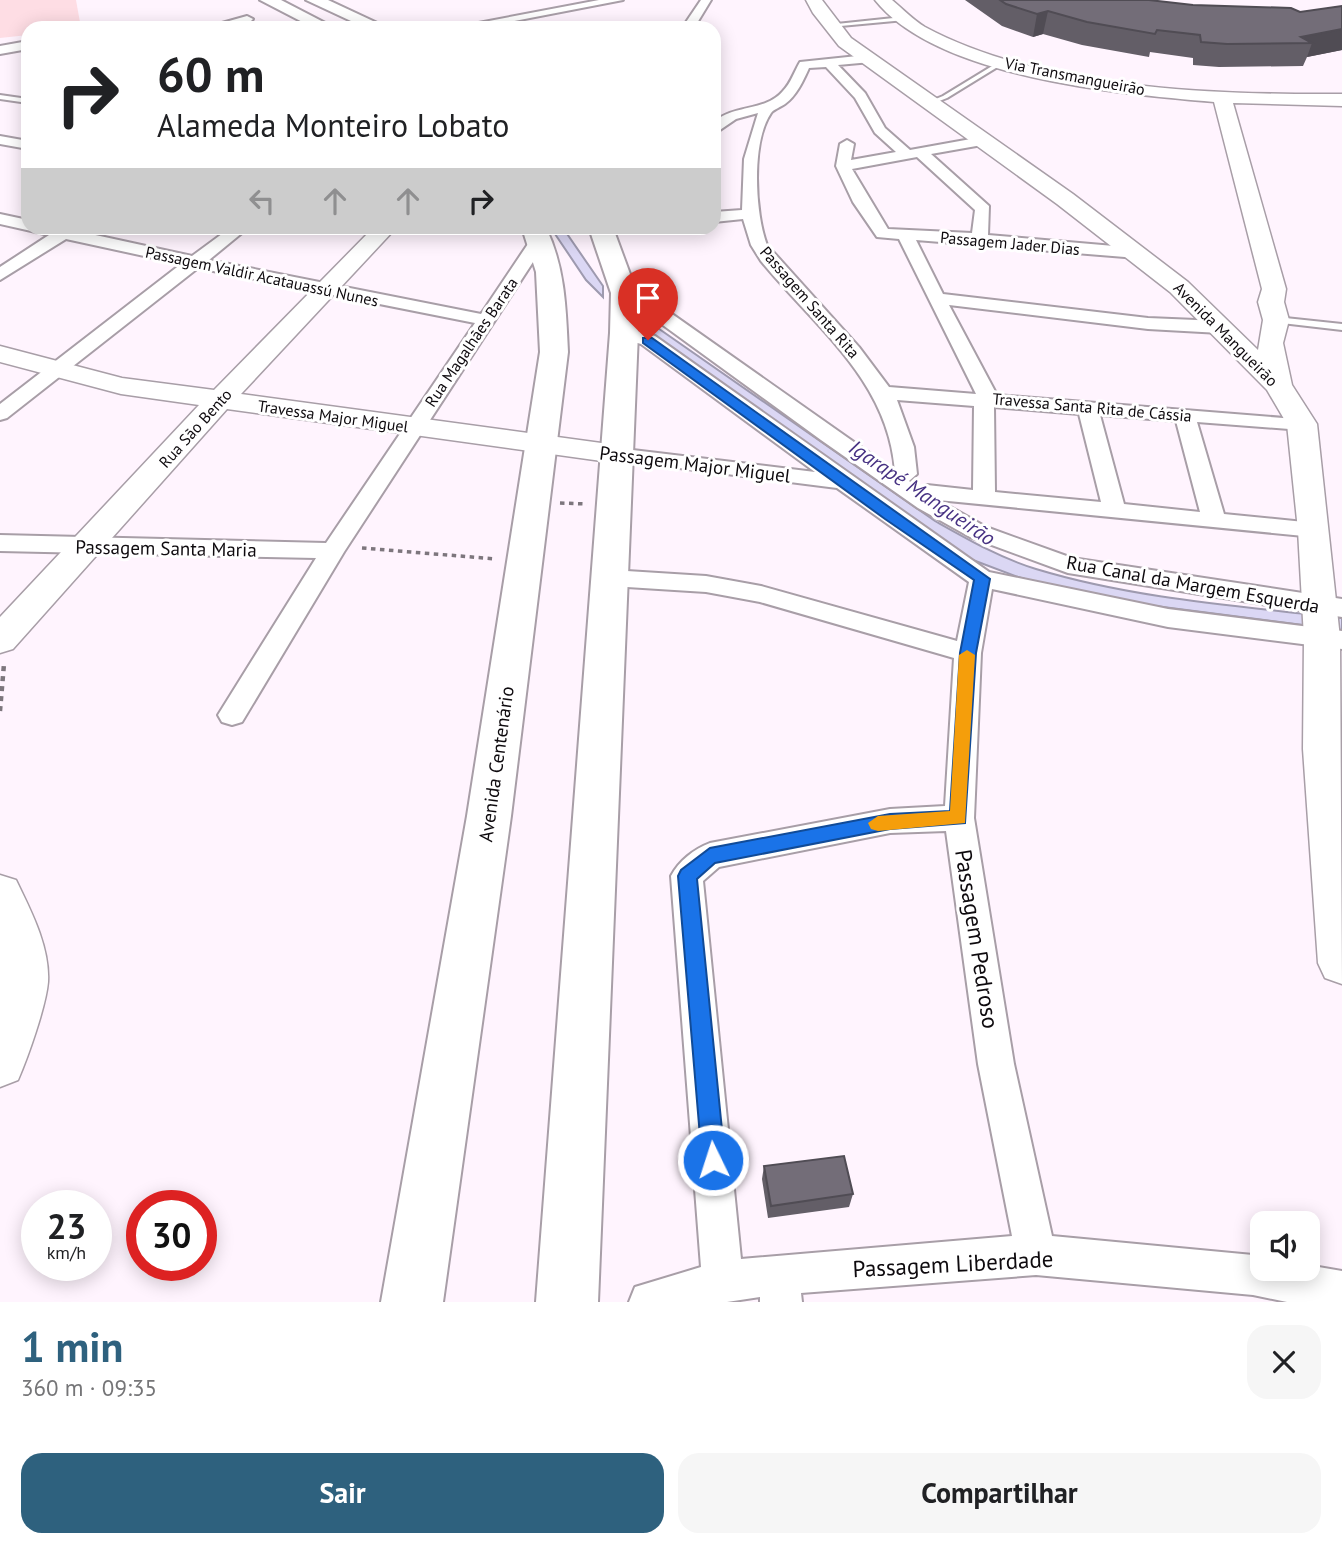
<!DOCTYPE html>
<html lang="pt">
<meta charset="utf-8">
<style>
:root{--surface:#fff;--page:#f6f6f6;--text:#202124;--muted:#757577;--accent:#2e617e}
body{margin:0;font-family:"PT Sans",sans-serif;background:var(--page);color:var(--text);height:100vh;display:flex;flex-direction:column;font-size:26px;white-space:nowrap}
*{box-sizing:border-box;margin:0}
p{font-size:23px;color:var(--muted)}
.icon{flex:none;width:38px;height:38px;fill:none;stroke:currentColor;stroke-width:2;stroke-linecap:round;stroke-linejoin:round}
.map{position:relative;height:1302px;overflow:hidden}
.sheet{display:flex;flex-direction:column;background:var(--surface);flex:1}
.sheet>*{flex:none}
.banner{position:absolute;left:21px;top:21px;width:700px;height:214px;border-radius:21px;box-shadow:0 4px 18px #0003;background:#fff;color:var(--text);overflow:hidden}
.fabs{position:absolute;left:1250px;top:1211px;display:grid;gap:14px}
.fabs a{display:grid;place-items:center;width:70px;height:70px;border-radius:14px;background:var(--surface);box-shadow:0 4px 18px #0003;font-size:35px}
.speed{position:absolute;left:21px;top:1190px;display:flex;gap:14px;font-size:35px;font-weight:700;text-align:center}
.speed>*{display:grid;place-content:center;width:91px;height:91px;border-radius:50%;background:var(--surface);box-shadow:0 4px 18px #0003;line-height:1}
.speed small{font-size:18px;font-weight:400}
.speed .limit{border:10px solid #d22;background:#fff;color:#111}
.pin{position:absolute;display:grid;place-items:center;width:60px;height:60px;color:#fff;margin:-72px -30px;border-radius:50% 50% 50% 0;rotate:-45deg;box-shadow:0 0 7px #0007}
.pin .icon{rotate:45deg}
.me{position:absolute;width:77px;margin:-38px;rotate:356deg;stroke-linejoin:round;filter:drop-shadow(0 0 5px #0008)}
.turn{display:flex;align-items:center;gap:24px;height:147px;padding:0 21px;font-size:32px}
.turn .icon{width:91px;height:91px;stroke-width:2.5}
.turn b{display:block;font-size:49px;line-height:60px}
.lanes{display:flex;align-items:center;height:66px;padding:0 21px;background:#0003;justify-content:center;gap:35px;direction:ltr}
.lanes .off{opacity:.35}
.round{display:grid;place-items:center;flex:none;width:74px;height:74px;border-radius:21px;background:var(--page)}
.overview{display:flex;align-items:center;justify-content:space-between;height:119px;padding:0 21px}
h1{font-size:42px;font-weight:700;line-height:52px;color:var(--accent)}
.button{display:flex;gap:14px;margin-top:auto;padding:14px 21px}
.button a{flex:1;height:80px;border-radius:21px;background:var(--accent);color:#fff;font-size:28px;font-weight:700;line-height:80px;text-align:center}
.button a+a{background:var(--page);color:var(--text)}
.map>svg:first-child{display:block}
.green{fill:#fedde4}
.water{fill:#dbd7f4;stroke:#9e9aaf;stroke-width:2}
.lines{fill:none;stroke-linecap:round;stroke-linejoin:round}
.lane-casing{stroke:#a89ea7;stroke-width:4}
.street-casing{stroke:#a89ea7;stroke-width:4}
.secondary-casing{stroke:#a89ea7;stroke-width:3}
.primary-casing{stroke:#a89ea7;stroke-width:4}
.path-far1{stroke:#7d767d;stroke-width:3.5;stroke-dasharray:4.5 4.5;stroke-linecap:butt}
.path{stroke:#7d767d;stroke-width:4.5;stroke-dasharray:5 5;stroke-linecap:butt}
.lane{fill:#fff;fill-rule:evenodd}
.street{fill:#fff;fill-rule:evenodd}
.secondary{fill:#fff;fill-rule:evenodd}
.primary{fill:#fff;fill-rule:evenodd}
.wall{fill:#635e67}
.shaded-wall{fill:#504c54}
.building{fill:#736d78;stroke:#504c54;stroke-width:2}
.route{fill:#1a73e8;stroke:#114b97;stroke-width:2}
.slow{fill:#f59e0b}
.labels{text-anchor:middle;stroke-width:6;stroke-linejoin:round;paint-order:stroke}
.far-street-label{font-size:16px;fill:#0e0a0e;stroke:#fff}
.street-label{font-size:19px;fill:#0e0a0e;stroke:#fff}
.water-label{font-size:21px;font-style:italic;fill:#473283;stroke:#fff}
.near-street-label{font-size:23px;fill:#0e0a0e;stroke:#fff}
</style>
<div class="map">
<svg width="1342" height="1302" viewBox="0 0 1342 1302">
<rect width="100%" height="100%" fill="#fff4fe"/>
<path class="green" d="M0 0H76L81 28H28V35L0 38Z"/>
<g class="water">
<path d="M551 228H563L603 286V297L586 280Z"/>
<path d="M642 317 935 521C967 539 1000 558 1036 569 1135 599 1239 606 1342 618V630L1093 598 1018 577 965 557 640 330Z"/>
</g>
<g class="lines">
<defs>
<g id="lane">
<path d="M903 17 905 20 830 27 827 25Z"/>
<path d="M1002 60 1004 63 947 98 929 105 926 103 943 96Z"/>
<path d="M0 95 28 99V103L0 99Z"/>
<path d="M1276 317 1342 324V330L1273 322V318Z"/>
</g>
<g id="street">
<path d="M599 0H623L478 28H452Z"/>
<path d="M701 0H711L694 28H682Z"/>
<path d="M247 16 253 19 251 21 224 28H204Z"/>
<path d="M28 41V49L0 54V46Z"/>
<path d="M867 55 871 56V62L838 65 865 93 885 128 910 150 982 137 989 141 982 145 931 154 989 206 988 235 1137 248 1145 253 1137 258 916 240 943 294 1148 318 1220 321 1229 327 1220 333 1148 329 949 305 997 395 1309 420 1312 424 1309 428 1302 430 1197 422 1224 514 1314 523 1322 525 1326 530 1322 535 1314 537 938 500 986 527 1072 558 1342 599V617L1068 573 970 537 918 508 821 440 616 291 613 287 616 283H628L895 471C888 380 815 327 761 261L751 245 743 219 714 222V212L742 210 744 159 758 113 736 119 714 134V122C735 104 765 112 783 91 791 83 794 72 800 62ZM826 67 855 98 875 133 896 152 851 160 854 144 847 140 840 144 836 166 853 202 877 237 899 239 976 394 889 387 859 347 767 245C755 214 751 142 771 113 774 109 781 107 785 104 797 95 803 81 809 68ZM917 157 975 210 972 233 888 229 852 169ZM897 400 974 406 973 490 927 485 919 488 909 481 917 474 914 447ZM994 407 1079 414 1101 502 995 492ZM1100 415 1176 421 1200 512 1124 504Z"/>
<path d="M0 136 28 141V149L0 144Z"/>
<path d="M0 214 28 220V228H79L77 231 192 256 230 228H248L209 260 481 314 534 235H546L548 239 344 552 242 722 232 725 222 722 218 715 316 558 0 551V535L326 543 475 323 198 268 7 418 0 420V404L181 264 66 239 0 280V267L49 235 0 224Z"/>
<path d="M624 327 655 336 989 572 1168 609 1342 631V649L1168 627 992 589 981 653 974 818 1014 1064 1052 1236 1253 1255 1262 1256V1269H1307V1265L1342 1271V1302H1287L1253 1295 1036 1275 801 1293 802 1302H760V1297L727 1302H629L635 1287 701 1267 671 876C679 861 694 849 710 843L890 809 945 806 954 658 760 602 706 592 611 586 602 584 599 578 602 572 611 570 706 576 761 586 957 641 969 582 837 488 608 459 605 454 608 449 616 448 815 472 641 344 617 337 615 333 617 329ZM946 831 978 1064 1012 1236 741 1259 703 881 719 867 890 833Z"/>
</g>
<g id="secondary">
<path d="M806 0H822L851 38 1073 194 1188 282 1258 350 1263 320 1258 302 1262 289 1214 102C1120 94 937 78 875 0H892C903 9 913 20 925 27 1040 89 1214 95 1342 94V106L1233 103 1286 289 1284 302 1289 320 1283 343 1292 385 1317 424 1340 638 1342 984 1325 978 1318 963 1303 749 1304 638 1298 530 1287 424 1267 390 1170 292 1057 204 839 46 813 13Z"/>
<path d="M373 228H396L241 394 616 445 627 448 631 454 627 460 616 463 227 409 13 649 0 653V617L199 405 121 394 0 362V346L122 378 214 390Z"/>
<path d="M0 875 16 880C31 911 50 947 48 982 46 1006 28 1057 18 1080L0 1087Z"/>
</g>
<g id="primary">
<path d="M260 0H281L335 28H314Z"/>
<path d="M306 0H328L388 28H366Z"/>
<path d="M522 228H546C565 267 566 309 568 352L511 816 443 1302H381L467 816 540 352 536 272Z"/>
<path d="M589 228H613L637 293 638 333 598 1302H536L610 333 611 293Z"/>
</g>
</defs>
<use href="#lane" class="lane-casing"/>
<use href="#street" class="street-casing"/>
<use href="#secondary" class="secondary-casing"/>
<use href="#primary" class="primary-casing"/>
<g class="path-far1">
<path d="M560 503 587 504"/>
<path d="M362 548 496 559"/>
</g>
<path class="path" d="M0 711 4 664"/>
<use href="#lane" class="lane"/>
<use href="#street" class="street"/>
<use href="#secondary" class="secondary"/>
<use href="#primary" class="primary"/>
</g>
<g class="wall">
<path d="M965 0H1149L1193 5 1300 12 1342 6V50L1307 57 1303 66 1219 67 1193 65V58L1150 52 1149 57 1082 45 1043 34 1033 37 1002 26Z"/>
<path d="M764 1166 853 1194 849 1207 768 1218 762 1179Z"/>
</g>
<g class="shaded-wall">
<path d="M1048 11 1043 34 1033 37 1037 14Z"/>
<path d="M1342 29V50L1307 57 1312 43 1301 37Z"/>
</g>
<g class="building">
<path d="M1000 0H1149L1193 5 1291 8 1300 12 1342 6V29L1301 37 1312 43 1227 44 1201 42 1200 35 1157 30 1155 34 1087 22 1048 11 1037 14 1006 4Z"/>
<path d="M844 1156 853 1194 771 1206 764 1166Z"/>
</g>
<path class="route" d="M643 338H652L990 579 976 653 965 823 890 829 715 863 697 879 725 1160 722 1168 713 1172 705 1168 702 1160 678 876 681 870 710 848 890 814 950 811 960 653 974 580 885 519 643 343Z"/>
<path class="slow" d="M967 650 975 655 965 823 878 831 871 829 868 823 878 816 950 811 959 655Z"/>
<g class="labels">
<g class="far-street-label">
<text transform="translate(1075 76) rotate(11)" y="6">Via Transmangueirão</text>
<text transform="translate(1010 243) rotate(5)" y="6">Passagem Jader Dias</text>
<text transform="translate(262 276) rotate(12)" y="6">Passagem Valdir Acatauassú Nunes</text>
<text transform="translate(810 302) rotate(49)" y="6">Passagem Santa Rita</text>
<text transform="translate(1226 334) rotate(45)" y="6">Avenida Mangueirão</text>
<text transform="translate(471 342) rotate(-56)" y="6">Rua Magalhães Barata</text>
<text transform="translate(1092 407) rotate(5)" y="6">Travessa Santa Rita de Cássia</text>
<text transform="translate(333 416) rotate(8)" y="6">Travessa Major Miguel</text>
<text transform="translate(195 428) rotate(-48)" y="6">Rua São Bento</text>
</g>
<g class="street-label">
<text transform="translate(695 464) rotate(7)" y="7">Passagem Major Miguel</text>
<text transform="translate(166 548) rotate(1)" y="7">Passagem Santa Maria</text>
<text transform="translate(1193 584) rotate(10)" y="7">Rua Canal da Margem Esquerda</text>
<text transform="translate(496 764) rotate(-82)" y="7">Avenida Centenário</text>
</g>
<g class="water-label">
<text transform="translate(922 493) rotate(34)" y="7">Igarapé Mangueirão</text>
</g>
<g class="near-street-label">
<text transform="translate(977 939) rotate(81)" y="8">Passagem Pedroso</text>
<text transform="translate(953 1264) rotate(-3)" y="8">Passagem Liberdade</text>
</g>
</g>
</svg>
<div class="fabs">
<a><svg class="icon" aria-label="sound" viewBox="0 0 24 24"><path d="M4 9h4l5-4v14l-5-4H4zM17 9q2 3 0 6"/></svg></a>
</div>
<div class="speed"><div>23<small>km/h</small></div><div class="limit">30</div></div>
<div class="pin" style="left:648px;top:340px;background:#d93025"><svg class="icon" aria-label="arrive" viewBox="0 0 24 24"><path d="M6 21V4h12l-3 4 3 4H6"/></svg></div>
<svg class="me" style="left:713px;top:1160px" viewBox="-20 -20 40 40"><circle r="17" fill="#1a73e8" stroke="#fff" stroke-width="3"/><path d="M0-11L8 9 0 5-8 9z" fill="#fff"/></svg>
<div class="banner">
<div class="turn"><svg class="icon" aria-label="right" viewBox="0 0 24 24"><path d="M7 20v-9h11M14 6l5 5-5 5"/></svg><div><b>60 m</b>Alameda Monteiro Lobato</div></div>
<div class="lanes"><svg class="icon off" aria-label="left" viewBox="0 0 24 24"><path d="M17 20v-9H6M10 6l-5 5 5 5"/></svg><svg class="icon off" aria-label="ahead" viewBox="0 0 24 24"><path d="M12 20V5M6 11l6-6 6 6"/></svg><svg class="icon off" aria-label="ahead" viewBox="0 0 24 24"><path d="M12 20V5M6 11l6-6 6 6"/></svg><svg class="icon" aria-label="right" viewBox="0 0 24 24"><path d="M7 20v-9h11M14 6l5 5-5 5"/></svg></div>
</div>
</div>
<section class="sheet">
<div class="overview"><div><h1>1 min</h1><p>360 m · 09:35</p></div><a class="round"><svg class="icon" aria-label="close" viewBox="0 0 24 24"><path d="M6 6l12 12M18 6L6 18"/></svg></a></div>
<div class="button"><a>Sair</a><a>Compartilhar</a></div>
</section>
